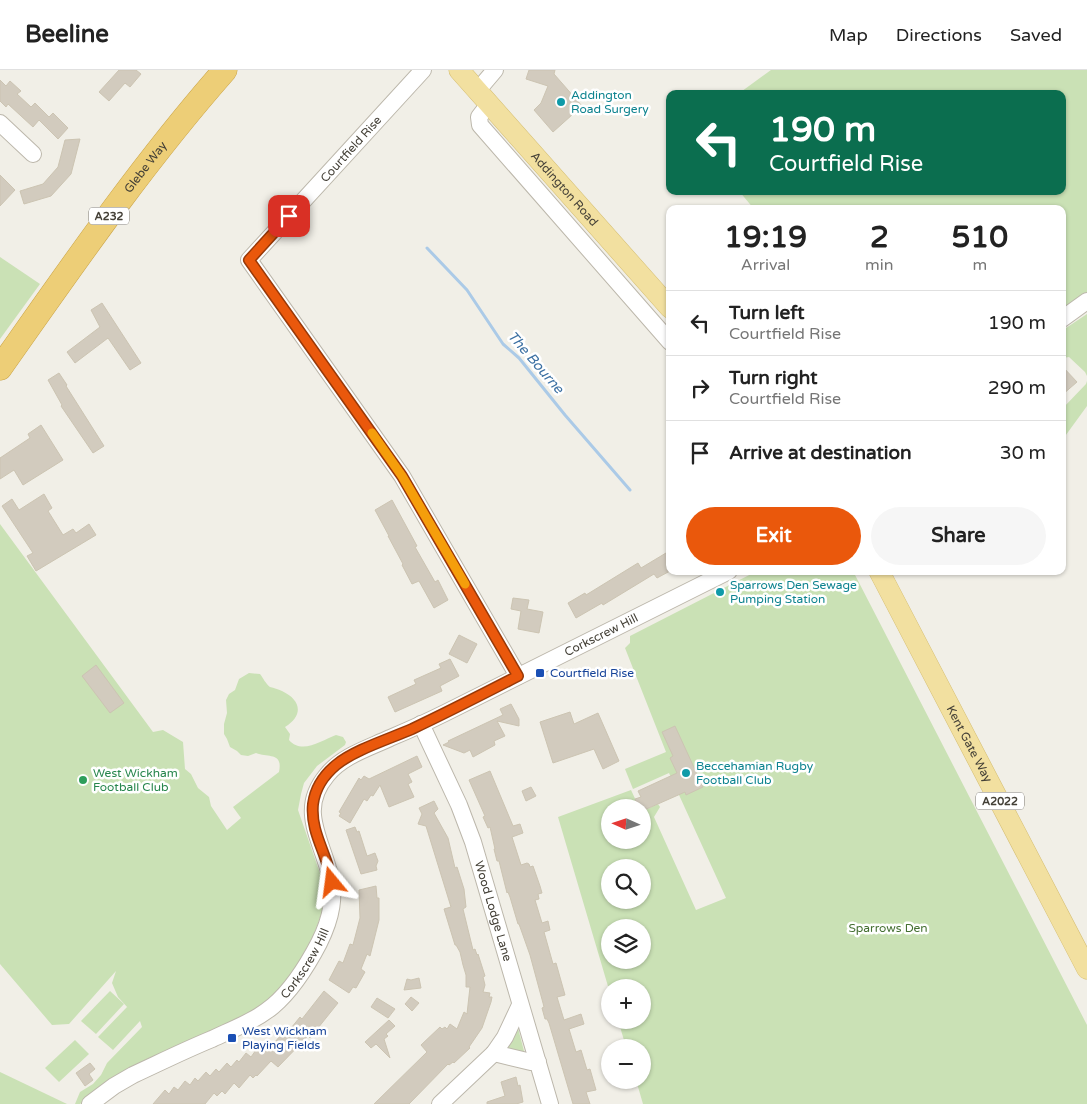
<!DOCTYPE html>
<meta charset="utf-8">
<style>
:root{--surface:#fff;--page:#f6f6f6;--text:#222;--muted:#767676;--line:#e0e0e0;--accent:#ea580c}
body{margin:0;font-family:"Varela Round",sans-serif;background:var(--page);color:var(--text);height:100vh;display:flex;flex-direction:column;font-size:19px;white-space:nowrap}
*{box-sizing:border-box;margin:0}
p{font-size:16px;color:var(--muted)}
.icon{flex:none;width:28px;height:28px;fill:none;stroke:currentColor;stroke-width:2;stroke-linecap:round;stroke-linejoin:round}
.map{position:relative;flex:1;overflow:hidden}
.drawer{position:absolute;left:666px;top:135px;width:400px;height:370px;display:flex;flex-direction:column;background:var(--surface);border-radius:10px;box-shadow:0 1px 4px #0004}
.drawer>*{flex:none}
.top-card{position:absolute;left:666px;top:20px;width:400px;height:105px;border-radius:10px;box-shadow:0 1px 4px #0004;background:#0b6e4f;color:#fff;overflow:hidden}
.needle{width:32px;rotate:273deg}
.fabs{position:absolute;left:601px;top:729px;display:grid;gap:10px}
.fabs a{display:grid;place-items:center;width:50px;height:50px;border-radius:50%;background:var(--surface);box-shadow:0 1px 4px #0004;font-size:25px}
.pin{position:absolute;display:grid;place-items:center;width:42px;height:42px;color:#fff;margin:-21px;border-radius:10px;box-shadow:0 2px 8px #0006}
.me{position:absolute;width:55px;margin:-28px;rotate:344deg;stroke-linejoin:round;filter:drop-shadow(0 0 4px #0008)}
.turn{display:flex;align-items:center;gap:18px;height:105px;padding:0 20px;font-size:22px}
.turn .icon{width:65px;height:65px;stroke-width:2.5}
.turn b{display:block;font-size:35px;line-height:42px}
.eta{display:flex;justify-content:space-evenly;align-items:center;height:85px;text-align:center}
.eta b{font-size:30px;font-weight:700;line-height:35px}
.action{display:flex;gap:10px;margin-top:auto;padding:10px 20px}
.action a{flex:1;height:58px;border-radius:30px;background:var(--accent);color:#fff;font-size:20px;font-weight:700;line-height:58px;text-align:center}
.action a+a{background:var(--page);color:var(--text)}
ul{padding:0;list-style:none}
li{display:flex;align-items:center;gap:15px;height:65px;padding:0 20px;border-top:1px solid var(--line)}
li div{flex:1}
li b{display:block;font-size:19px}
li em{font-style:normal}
header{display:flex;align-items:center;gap:30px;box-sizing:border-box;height:70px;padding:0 25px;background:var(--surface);border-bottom:1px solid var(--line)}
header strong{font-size:24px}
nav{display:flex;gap:28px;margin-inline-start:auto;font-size:18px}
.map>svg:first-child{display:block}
.green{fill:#cae1b5;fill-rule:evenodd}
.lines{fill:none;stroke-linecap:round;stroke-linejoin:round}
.stream{stroke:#abcae7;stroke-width:3}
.building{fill:#d2cbbe;stroke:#ccc4b2}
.minor-casing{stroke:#bcb7ab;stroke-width:18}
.major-casing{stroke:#d5be72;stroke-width:21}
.highway-casing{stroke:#caa448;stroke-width:25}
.minor{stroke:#fff;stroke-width:16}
.major{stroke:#f2e0a0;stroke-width:20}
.highway{stroke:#edce77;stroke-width:24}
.route-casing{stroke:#983908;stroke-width:12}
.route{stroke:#ea580c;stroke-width:9}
.slow{stroke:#f59e0b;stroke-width:9}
.culture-dot{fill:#0f9aa8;stroke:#fff;stroke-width:2}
.transit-dot{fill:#1a4fb4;stroke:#fff;stroke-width:2}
.leisure-dot{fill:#2e9e5b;stroke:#fff;stroke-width:2}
.labels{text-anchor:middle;stroke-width:5;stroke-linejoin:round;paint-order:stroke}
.shield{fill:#fff;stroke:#7c7973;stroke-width:1}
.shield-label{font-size:11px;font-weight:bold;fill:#444037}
.culture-label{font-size:12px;fill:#0d838f;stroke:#fff;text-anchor:start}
.street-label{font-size:12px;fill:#444037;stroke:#fff}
.transit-label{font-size:12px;fill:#164399;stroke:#fff;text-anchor:start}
.leisure-label{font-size:12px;fill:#27864d;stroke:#fff;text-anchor:start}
.park-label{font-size:12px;fill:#446f31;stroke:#fff}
.water-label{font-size:14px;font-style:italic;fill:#3d71a3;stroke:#fff}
</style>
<header>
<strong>Beeline</strong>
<nav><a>Map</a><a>Directions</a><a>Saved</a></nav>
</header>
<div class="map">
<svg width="1087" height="1034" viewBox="0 0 1087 1034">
<rect width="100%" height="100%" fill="#f1efe7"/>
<g class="green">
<path d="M771 0H1087V224L1063 242 1062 139H754L739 121H1062V24H738Z"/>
<path d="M0 187 40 214 0 269Z"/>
<path d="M1087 244V306L1085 302 1069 287 1063 288V260Z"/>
<path d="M1087 311V336L1063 369V338L1086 314Z"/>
<path d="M0 454 153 662 163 660 183 672 185 699 191 704 198 718 209 727 211 736 227 760 241 748 233 737 279 702C283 682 269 688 256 683L248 686 241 685 237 681 230 677 227 669 224 664V654L227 643 226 630 229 624 235 620 239 609 249 603 260 604C263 608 266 614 270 617 274 618 278 619 282 621 301 630 304 645 285 657L290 664 289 670C302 685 322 670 336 665L343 667 346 672 345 675 317 696 304 713 301 724 298 740 321 806 324 827 322 842 314 864 294 901 282 917 253 944 101 1017 80 1034H75L80 1022 93 1014 101 1005 107 993 142 957 140 951 113 980 98 967 127 937 128 938 118 927 112 913 116 901 69 954 52 955 0 894Z"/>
<path d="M757 501H853L1087 955V1034H643L636 1010H642V978L626 977 618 950H642V918H610V923L558 747 631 720 639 737 610 738V770H642L643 741 658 734 660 737 654 747 696 840 726 828 669 703 633 719 625 699 666 682 625 578 630 573V566ZM610 798H642V830H610ZM610 858H642V890H610Z"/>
<path d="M110 921 124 934 96 964 81 951Z"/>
<path d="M518 958 524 981V983L508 981 506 976Z"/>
<path d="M75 970 89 984 59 1012 45 998Z"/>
<path d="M0 1002 67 1034H0Z"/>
</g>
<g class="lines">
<path class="stream" d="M427 178 467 220 503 274 519 288 565 345 630 420"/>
</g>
<g class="building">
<path d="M119 0H136L141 4 130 17 125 13 109 31 99 22Z"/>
<path d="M529 0H555L554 4 582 36 553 62 534 40 541 33 548 16 526 9Z"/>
<path d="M0 10 6 16 10 11 21 21 17 24 31 37 35 33 49 47 53 43 68 58 58 69 39 50 33 57 8 34 6 37 0 31Z"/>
<path d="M80 69 71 104 51 126 24 134 20 121 43 114 58 97 65 70Z"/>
<path d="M0 105 15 120 0 136Z"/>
<path d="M102 233 141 293 130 300 108 268 75 293 67 282 100 257 91 240Z"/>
<path d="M1062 296 1077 312 1062 325Z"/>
<path d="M59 303 67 315 66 316 104 376 93 383 61 336 62 335 48 310Z"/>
<path d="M41 355 63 390 23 415 14 400 0 409V388L30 368 28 364Z"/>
<path d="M44 424 52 438 48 441 63 465 73 459 76 463 89 454 96 465 36 501 27 486 33 483 2 436 12 429 19 440Z"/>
<path d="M392 430 417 476 415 477 435 512 438 510 448 530 434 538 419 511 412 514 402 495 403 494 388 466H389L375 440Z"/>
<path d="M666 483 670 490V501L657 508 654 504 603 535 602 533 576 548 568 533 585 523 586 525 638 493 641 498Z"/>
<path d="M513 528 529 530 527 539 543 542 539 563 518 559 521 541 511 539Z"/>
<path d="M459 565 477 574 467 593 449 584Z"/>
<path d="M450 589 459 606 440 616 442 621 395 642 388 627 416 614 414 610 441 598 439 594Z"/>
<path d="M96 595 124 633 110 643 82 606Z"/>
<path d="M511 634 519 649V656L497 651 505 666 494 671 495 675 473 687 470 680 464 683 443 675 449 672 448 671 503 645 500 639Z"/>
<path d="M570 642 574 654 598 643 619 691 603 699 594 679 553 693 540 652Z"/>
<path d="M675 656 703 717 686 725 685 722 642 741V738H639L635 729 641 727 638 721 677 703 670 688 673 686 662 662Z"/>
<path d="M417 686 422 697 408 704 412 712 408 714 414 727 389 737 380 715 373 726 371 725 367 731 364 729 350 753 339 746 341 743 339 742 359 708 361 710 364 706 369 709Z"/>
<path d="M490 701 513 756 520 754 523 763 512 767 521 795 527 793 529 794 530 797 533 796 540 816 542 823 538 824 539 829 535 830 542 853 548 851 550 860 544 862 553 894 556 893 565 925 557 927 564 950 581 944 584 954 569 959 576 982 581 980 587 1000 590 999 596 1020 586 1022 590 1034H573L549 953 547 949H545L542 938 544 937 543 933 530 885 519 854H518L510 827 508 822 507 823 499 791H497L494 779H495L490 757 488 758 483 747 485 746 469 710Z"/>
<path d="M531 717 536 726 526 731 522 721Z"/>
<path d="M434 731 438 739 434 743 448 768 455 798 457 797 464 819 466 837 463 839 473 880 475 879 477 885 478 884 485 906 483 907 485 915 483 922 490 923 489 927H492L491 932 482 958 469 977 470 978 454 993 453 992 449 995 448 994 409 1034H374L427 982 421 975 440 957 442 959 445 957 447 959 450 954 457 959 464 942 467 944 470 917H466V905L463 895 460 882 456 875H455L444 839 451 837 426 756 418 754 422 744 419 738Z"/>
<path d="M355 757 357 762 359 761 367 786 375 783 378 791 376 796 377 800 361 804 346 760Z"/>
<path d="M376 816 377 828H379V850L370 886 367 884 361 899 365 902 356 918 353 917 349 923 329 910 339 891 343 893 350 874 353 875 360 848 359 820Z"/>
<path d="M419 908 421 918 404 920 407 909 411 910Z"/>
<path d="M324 921 338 933 310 968 308 966 278 997 271 991 257 1006 256 1005 253 1008 250 1005 239 1018 234 1013 225 1024 222 1021 217 1026 214 1023 205 1034H153L165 1020 169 1024 174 1017 178 1020 185 1011 190 1015 195 1008 198 1011 206 1002 210 1006 216 999 219 1002 227 993 231 997 237 990 239 992 246 983 251 987 256 980 258 982 266 973 271 977 284 961 287 963 300 947 302 949Z"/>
<path d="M411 927 419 933 412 941 405 934Z"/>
<path d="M377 928 395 939 388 948 371 937Z"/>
<path d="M389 950 395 956 386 964 388 966 384 969 390 988 376 974 371 978 365 972Z"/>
<path d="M90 993 95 999 89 1004 93 1010 85 1016 76 1003Z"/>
<path d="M516 1007 518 1016 520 1015 523 1032 516 1034H487V1032L505 1026 501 1012Z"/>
</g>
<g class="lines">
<defs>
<g id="minor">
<path d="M423 0 249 190 402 406 518 606"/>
<path d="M478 20 495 0"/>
<path d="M489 34 479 47 480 55 670 272"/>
<path d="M0 53 33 84"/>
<path d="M1062 249 1087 231"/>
<path id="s1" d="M421 654 459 735 473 772 550 1034"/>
<path d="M494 983 531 992H538"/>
<path id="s2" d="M90 1034 114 1016 133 1005C159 993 185 980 212 969 233 959 255 951 273 936 293 919 307 896 319 873 331 849 337 825 328 798 318 764 300 737 327 705 342 686 369 678 390 668 409 660 427 652 445 643 540 596 634 548 729 501"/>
<path d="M440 1034 494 983 505 967 520 935"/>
</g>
<g id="major">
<path id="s3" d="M459 0 670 238"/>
<path id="s4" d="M879 501 1087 899"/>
</g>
<g id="highway">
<path id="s5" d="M0 298C72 196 143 93 225 0"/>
</g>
</defs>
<use href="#minor" class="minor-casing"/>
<use href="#major" class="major-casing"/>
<use href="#highway" class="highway-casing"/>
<use href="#minor" class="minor"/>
<use href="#major" class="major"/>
<use href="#highway" class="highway"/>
</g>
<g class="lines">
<defs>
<path id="route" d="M289 146 249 190 402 406 518 606C483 624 448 642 412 659 389 669 354 680 336 695 324 705 315 719 313 734 310 763 328 785 332 812"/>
</defs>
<use href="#route" class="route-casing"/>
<use href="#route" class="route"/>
<path class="slow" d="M372 363 402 406 465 514"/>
</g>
<g class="culture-dot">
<circle cx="561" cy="32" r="5"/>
<circle cx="720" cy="522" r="5"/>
<circle cx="686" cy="703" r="5"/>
</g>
<g class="transit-dot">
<rect x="535" y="598" width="10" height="10" rx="2.5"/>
<rect x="227" y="963" width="10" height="10" rx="2.5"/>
</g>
<circle class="leisure-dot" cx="83" cy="710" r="5"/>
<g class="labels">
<g class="shield">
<rect x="89" y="137.5" width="40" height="17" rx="4"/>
<rect x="976" y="722.5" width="48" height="17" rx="4"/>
</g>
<g class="shield-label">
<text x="109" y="150">A232</text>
<text x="1000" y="735">A2022</text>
</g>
<g class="culture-label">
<text x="571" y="29">Addington<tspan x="571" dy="14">Road Surgery</tspan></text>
<text x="730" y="519">Sparrows Den Sewage<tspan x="730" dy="14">Pumping Station</tspan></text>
<text x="696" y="700">Beccehamian Rugby<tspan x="696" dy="14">Football Club</tspan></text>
</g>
<g class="street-label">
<text transform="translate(351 79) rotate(-48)" y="4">Courtfield Rise</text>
<text dy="4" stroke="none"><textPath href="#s5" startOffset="248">Glebe Way</textPath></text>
<text dy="4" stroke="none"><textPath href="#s3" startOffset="159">Addington Road</textPath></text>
<text dy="4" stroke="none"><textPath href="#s2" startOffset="772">Corkscrew Hill</textPath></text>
<text dy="4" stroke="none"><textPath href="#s4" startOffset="195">Kent Gate Way</textPath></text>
<text dy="4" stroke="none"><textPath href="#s1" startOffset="201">Wood Lodge Lane</textPath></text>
<text dy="4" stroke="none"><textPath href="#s2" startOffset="262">Corkscrew Hill</textPath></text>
</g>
<g class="transit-label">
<text x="550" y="607">Courtfield Rise</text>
<text x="242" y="965">West Wickham<tspan x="242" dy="14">Playing Fields</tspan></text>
</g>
<g class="leisure-label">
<text x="93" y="707">West Wickham<tspan x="93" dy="14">Football Club</tspan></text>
</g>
<g class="park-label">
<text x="888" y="862">Sparrows Den</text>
</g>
<g class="water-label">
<text transform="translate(536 292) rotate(49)" y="5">The Bourne</text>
</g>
</g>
</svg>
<div class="fabs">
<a><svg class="needle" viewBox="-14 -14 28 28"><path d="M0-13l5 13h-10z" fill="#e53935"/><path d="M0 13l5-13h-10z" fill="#767676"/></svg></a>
<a><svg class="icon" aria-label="search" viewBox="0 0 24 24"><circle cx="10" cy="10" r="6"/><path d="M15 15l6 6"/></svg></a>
<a><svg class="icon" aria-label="layers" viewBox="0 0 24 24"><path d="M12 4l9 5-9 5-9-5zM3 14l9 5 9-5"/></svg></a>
<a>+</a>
<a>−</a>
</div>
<div class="pin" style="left:289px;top:146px;background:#d93025"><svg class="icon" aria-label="arrive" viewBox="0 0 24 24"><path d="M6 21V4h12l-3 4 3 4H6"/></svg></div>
<svg class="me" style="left:332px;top:812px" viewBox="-20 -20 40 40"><path d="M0-17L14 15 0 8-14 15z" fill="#ea580c" stroke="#fff" stroke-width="4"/></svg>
<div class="top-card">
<div class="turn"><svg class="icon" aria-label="left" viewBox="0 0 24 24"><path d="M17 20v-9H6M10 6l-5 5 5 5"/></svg><div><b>190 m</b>Courtfield Rise</div></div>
</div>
<section class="drawer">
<div class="eta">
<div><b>19:19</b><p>Arrival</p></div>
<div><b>2</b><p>min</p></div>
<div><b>510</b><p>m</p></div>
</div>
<ul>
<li><svg class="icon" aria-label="left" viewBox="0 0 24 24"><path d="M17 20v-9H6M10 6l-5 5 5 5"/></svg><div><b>Turn left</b><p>Courtfield Rise</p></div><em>190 m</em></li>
<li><svg class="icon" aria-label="right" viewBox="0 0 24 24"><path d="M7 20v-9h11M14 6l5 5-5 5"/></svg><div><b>Turn right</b><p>Courtfield Rise</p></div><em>290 m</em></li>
<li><svg class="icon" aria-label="arrive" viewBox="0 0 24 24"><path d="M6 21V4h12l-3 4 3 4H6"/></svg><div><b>Arrive at destination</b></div><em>30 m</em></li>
</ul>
<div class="action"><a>Exit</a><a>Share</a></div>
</section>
</div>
